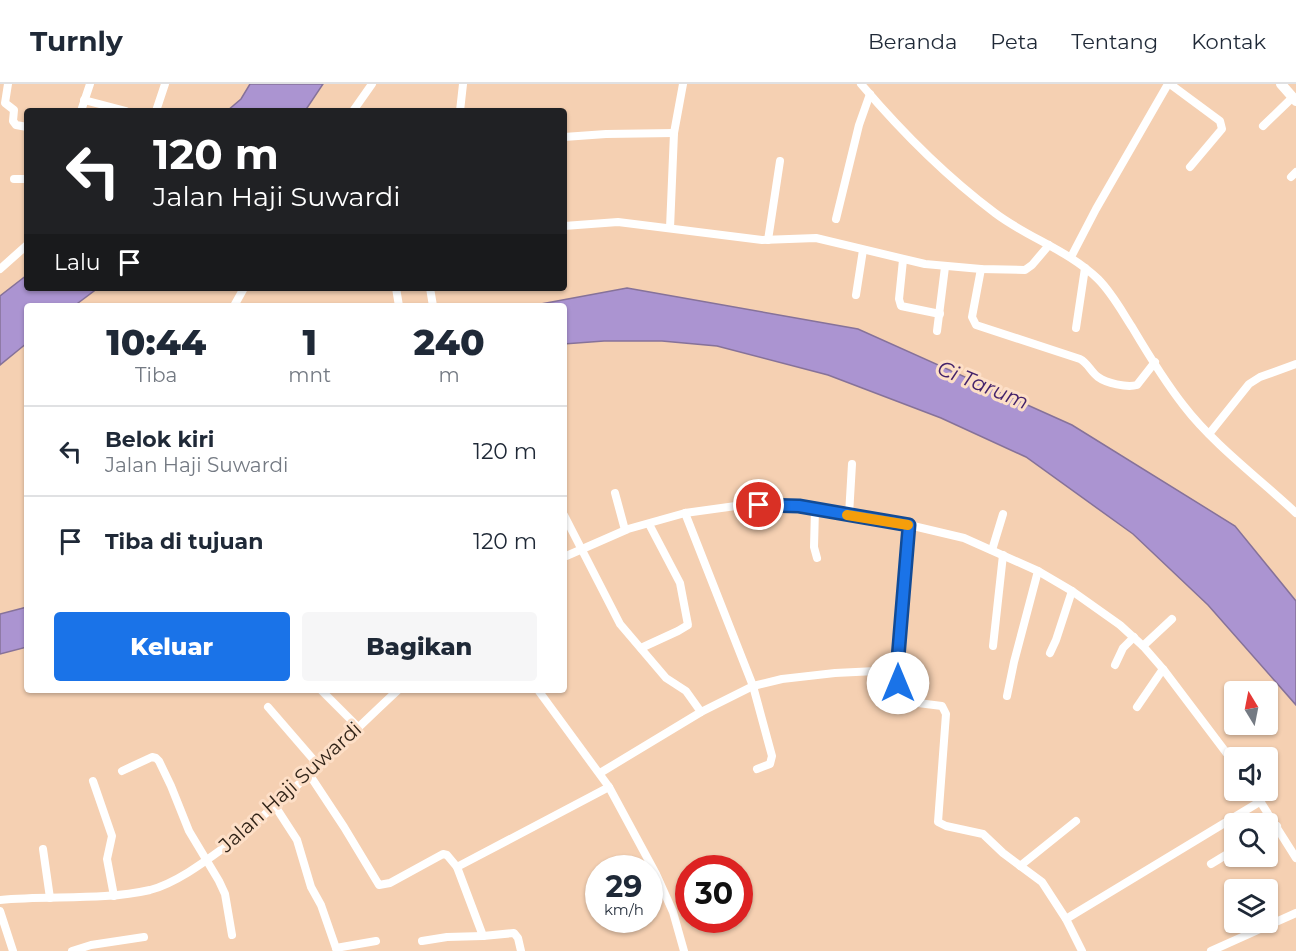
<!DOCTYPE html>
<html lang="id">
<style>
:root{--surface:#fff;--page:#f6f6f7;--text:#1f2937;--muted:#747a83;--line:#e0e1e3;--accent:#1a73e8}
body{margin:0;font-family:Montserrat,sans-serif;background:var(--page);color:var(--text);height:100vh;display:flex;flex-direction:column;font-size:22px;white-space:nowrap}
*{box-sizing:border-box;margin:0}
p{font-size:20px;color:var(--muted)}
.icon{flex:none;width:33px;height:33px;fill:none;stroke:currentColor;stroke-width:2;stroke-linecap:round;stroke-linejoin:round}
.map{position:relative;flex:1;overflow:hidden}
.side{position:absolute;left:24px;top:219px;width:543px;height:390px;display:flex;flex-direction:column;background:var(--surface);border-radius:6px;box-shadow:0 2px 4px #0004}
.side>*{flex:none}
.hud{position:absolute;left:24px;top:24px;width:543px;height:183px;border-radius:6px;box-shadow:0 2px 4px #0004;background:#202124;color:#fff;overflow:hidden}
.needle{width:39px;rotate:350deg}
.controls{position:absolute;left:1224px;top:597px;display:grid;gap:12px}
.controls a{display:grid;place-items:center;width:54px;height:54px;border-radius:6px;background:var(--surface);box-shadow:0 2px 4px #0004;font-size:30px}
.speed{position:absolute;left:585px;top:771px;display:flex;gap:12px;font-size:30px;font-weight:700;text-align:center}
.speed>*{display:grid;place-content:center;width:78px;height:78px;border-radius:50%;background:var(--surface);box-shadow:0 2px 4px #0004;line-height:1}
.speed small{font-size:15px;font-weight:400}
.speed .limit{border:9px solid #d22;background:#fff;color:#111}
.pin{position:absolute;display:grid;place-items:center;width:51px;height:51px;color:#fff;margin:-26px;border:3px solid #fff;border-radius:50%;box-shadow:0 2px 6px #0007}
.me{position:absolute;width:66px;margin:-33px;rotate:0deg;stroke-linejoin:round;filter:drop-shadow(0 0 4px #0008)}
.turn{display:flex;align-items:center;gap:21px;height:126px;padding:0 30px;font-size:27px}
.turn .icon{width:78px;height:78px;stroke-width:2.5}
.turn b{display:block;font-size:42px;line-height:51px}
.then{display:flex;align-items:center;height:57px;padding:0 30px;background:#0003;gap:12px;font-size:22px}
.eta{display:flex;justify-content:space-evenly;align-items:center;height:102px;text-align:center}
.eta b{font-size:36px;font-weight:800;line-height:42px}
.primary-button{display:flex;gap:12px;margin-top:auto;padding:12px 30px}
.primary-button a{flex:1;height:69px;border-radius:6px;background:var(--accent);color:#fff;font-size:24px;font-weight:800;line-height:69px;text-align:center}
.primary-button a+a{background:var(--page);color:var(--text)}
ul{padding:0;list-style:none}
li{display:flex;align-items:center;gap:18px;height:90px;padding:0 30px;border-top:2px solid var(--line)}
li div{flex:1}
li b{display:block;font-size:22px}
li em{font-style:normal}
header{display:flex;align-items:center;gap:36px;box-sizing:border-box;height:84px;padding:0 30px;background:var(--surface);border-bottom:2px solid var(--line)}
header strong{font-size:28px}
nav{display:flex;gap:33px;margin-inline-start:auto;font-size:21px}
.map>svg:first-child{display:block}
.water{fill:#ab94d1;stroke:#867299;stroke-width:1.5}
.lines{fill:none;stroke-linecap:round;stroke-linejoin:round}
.minor{stroke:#fff;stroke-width:8}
.secondary{stroke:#fff;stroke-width:10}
.route-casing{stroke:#114b97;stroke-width:15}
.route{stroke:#1a73e8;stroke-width:10}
.slow{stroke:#f59e0b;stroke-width:10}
.labels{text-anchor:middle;stroke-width:6;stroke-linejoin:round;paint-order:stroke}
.street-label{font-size:20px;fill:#302317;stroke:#fddfc7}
.water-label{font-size:21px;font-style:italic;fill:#44236b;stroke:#fddfc7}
</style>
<header>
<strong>Turnly</strong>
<nav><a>Beranda</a><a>Peta</a><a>Tentang</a><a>Kontak</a></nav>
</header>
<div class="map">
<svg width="1296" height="867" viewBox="0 0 1296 867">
<rect width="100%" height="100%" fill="#f5d0b2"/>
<g class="water">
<path d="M250 0H323L305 27H227L241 15Z"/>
<path d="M27 191V204H98L74 222H27V259L0 281V212Z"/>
<path d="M627 204 858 245 1072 341 1235 442 1296 517V621L1208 521 1133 450 1026 373 941 334 828 291 717 262 662 257H604L564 260V222H530Z"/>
<path d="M27 523V563L0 570V530Z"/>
</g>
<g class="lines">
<g class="minor">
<path d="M8 0 5 19 14 26 13 37 16 41 27 43"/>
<path d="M861 0C900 46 947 93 995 129 1028 154 1068 166 1098 195 1112 209 1121 226 1132 243 1148 270 1165 298 1184 322 1213 360 1261 396 1296 429"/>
<path d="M1170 0 1220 37 1222 45 1190 83"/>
<path d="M84 16 126 27"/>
<path d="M81 27 90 0"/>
<path d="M156 27 165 0"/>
<path d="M353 27 372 0"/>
<path d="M460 27 463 0"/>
<path d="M1263 42 1293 13"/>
<path d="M564 53 606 50 674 49"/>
<path d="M1291 93 1296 88"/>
<path d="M14 95H27"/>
<path d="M836 135 859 41 870 10"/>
<path d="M564 142 618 138 762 156 816 154 925 180 981 185 1025 186 1032 181 1049 161"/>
<path d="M670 144 674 49 683 0"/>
<path d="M768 156 780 77"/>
<path d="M1071 173 1096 125 1168 0"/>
<path d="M903 176 899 215 901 222 940 230"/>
<path d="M0 185 27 161"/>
<path d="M981 185 972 233 976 241 1080 275C1088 279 1090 287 1098 293 1106 299 1127 304 1137 301L1155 278"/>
<path d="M396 204 399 222"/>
<path d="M430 204 433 222"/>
<path d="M856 211 863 166"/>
<path d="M234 222 244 204"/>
<path d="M1076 244 1085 184"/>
<path d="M937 247 945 183"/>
<path d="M1209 350 1249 300 1260 293 1296 280"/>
<path d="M615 409 625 446"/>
<path d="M815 425 814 463 817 474"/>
<path d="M685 429 753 602 772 672 770 680 757 685"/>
<path d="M564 431 620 540 666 594 686 607 701 628"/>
<path d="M849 431 852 380"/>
<path d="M909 441C906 473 890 596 902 617L942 622 946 630 938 738 946 742 983 750 1003 769 1042 798 1066 835 1082 867"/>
<path d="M992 466 1003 430"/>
<path d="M564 473 628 445 685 429 743 421 799 422 909 441 964 454 1038 487 1072 507 1120 541 1143 562 1163 585 1234 679"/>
<path d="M993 562 1003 471"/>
<path d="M1143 562 1172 535"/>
<path d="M641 564 678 547 688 541 680 499 649 440"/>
<path d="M1050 569 1056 556 1072 507"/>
<path d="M1115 581 1123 564 1134 553"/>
<path d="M321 606 358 643"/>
<path d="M538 606 609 703 656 790 673 828 684 867"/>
<path d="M1007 612 1014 578 1038 487"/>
<path d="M268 623 319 682"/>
<path d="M1137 623 1163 585"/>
<path d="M122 687 152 673 156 674 159 677 171 702 189 747 219 797 225 810 232 851"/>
<path d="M600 689 701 628 753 602 782 595 835 589 897 586"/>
<path d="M309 690 344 743 379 801 390 799 443 770 447 771 457 783 609 703"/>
<path d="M93 697 112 752 107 775 114 812"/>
<path d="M1253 706 1296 774"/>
<path d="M275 722 297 756 311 803 321 821 337 867"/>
<path d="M1268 748 1277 742"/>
<path d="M43 765 50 814"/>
<path d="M1211 780 1234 766"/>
<path d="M1020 782 1076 737"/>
<path d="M457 783 483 852 514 849 518 854 521 867"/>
<path d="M0 816C50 811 101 817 150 806 177 799 207 776 229 760 289 713 342 658 398 606"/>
<path d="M0 827 13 867"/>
<path d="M1066 835 1261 717"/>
<path d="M422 857 447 853 483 852"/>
<path d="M336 864 376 857"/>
<path d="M72 867 91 861 144 853"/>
<path d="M1211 867 1296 829"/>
</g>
<path class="secondary" d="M1281 0 1296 17"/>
</g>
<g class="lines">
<defs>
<path id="route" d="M759 421 799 422 909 441 897 586 898 599"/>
</defs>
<use href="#route" class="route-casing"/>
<use href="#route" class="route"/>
<path class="slow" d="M847 431 908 441"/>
</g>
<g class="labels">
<g class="street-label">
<text transform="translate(290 703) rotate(-42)" y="7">Jalan Haji Suwardi</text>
</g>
<g class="water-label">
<text transform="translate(983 301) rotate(22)" y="7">Ci Tarum</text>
</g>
</g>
</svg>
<div class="controls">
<a><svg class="needle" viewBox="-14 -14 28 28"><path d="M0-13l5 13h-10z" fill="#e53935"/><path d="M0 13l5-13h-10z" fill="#747a83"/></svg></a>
<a><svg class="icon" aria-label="sound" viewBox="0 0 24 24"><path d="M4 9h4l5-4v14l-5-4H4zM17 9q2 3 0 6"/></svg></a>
<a><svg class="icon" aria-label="search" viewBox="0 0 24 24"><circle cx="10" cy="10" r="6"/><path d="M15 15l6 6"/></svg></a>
<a><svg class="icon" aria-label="layers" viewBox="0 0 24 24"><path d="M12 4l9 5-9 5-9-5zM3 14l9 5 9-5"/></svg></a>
</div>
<div class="speed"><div>29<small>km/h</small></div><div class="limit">30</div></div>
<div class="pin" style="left:759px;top:421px;background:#d93025"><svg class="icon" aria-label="arrive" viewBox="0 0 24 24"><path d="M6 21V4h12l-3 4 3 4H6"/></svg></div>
<svg class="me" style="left:898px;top:599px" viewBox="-20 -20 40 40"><circle r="19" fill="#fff"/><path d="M0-13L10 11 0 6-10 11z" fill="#1a73e8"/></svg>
<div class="hud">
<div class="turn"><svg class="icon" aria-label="left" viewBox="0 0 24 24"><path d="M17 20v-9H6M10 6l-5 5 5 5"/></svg><div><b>120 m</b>Jalan Haji Suwardi</div></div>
<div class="then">Lalu<svg class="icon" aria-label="arrive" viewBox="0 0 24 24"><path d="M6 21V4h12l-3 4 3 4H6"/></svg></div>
</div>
<section class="side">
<div class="eta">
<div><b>10:44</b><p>Tiba</p></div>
<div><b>1</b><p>mnt</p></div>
<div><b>240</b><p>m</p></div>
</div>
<ul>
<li><svg class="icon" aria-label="left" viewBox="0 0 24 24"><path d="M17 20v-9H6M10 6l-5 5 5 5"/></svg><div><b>Belok kiri</b><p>Jalan Haji Suwardi</p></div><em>120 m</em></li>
<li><svg class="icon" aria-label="arrive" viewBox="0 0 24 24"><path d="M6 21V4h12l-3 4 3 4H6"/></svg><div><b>Tiba di tujuan</b></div><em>120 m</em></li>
</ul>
<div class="primary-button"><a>Keluar</a><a>Bagikan</a></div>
</section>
</div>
